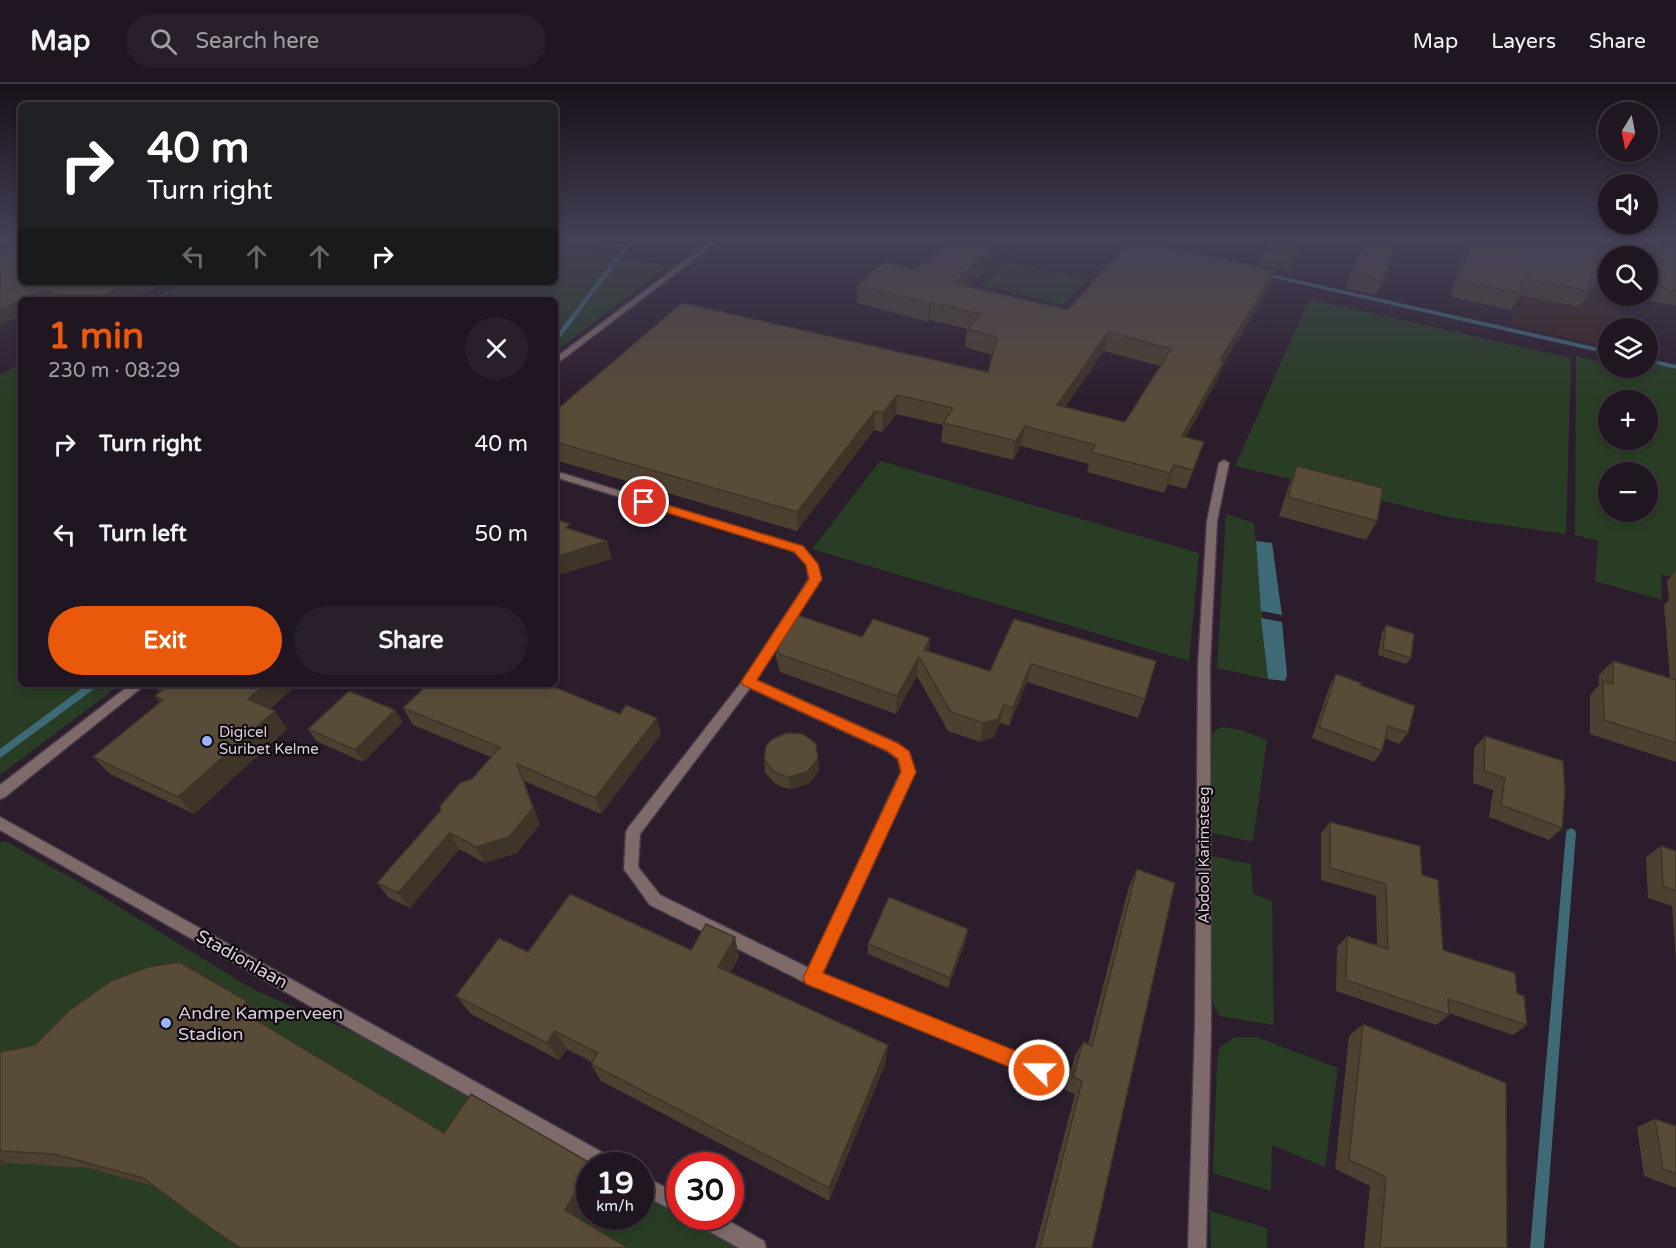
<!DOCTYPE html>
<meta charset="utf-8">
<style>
:root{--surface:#201621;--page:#281f2a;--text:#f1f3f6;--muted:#a29fa5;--line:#3d353f;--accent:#ea580c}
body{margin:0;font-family:"Varela Round",sans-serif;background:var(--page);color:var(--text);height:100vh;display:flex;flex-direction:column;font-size:22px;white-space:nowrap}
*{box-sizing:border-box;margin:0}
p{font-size:20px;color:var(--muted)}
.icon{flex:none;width:33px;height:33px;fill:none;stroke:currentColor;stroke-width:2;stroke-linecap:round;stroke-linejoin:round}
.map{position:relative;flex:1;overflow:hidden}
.drawer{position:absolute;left:18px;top:213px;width:540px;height:390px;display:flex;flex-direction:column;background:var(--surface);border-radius:9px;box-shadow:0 3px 9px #0003,0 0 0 2px var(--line)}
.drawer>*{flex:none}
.top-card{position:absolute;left:18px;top:18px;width:540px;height:183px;border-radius:9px;box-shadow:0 3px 9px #0003,0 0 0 2px var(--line);background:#202124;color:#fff;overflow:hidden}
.needle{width:39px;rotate:190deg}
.controls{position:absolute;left:1598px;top:18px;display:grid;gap:12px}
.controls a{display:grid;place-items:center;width:60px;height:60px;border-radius:50%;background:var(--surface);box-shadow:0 3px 9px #0003,0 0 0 2px var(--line);font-size:30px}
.speed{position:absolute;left:576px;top:1068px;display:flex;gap:12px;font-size:30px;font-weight:700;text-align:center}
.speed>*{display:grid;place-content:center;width:78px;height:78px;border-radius:50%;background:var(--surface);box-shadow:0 3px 9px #0003,0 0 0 2px var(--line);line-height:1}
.speed small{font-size:15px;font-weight:400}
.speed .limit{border:9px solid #d22;background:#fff;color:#111}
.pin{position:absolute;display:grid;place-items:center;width:51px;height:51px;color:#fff;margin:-26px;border:3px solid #fff;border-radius:50%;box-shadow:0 2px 6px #0007}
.me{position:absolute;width:66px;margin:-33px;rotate:292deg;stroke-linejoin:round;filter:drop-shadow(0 0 4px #0008)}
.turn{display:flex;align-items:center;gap:21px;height:126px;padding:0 30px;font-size:27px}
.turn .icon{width:78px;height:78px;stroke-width:2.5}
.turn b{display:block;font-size:42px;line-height:51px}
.lanes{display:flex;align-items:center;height:57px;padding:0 30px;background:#0003;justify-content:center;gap:30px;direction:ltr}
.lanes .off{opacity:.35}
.round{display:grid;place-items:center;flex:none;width:63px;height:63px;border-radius:32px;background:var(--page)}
.head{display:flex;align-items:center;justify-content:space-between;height:102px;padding:0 30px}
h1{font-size:36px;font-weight:700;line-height:45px;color:var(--accent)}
.cta{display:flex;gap:12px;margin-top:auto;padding:12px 30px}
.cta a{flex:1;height:69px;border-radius:36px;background:var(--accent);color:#fff;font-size:24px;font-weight:700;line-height:69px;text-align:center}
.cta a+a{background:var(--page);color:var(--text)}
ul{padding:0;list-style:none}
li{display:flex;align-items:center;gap:18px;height:90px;padding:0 30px}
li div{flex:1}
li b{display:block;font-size:22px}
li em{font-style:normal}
header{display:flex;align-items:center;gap:36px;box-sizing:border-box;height:84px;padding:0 30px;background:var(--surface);border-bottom:2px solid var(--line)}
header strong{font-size:28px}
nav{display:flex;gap:33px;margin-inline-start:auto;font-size:21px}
.search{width:420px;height:54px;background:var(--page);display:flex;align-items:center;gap:15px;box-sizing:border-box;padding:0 21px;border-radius:33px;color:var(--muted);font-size:22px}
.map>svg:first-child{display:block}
.education{fill:#382423}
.green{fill:#283d23;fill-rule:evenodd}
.water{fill:#3e6a78}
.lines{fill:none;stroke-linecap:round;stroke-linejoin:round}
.stream{fill:#3e6a78;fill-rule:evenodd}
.minor-casing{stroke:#473948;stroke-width:3}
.primary-casing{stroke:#473948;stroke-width:3}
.minor{fill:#7e6b69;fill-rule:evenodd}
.primary{fill:#dab3b1;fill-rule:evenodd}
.wall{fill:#4c4030;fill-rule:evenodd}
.shaded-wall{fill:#3e3427}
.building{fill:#584b38;stroke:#3e3427;stroke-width:1.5;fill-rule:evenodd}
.route{fill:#ea580c;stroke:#983908;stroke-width:1.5}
.poi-dot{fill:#9cb4fd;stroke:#100a10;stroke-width:2}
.labels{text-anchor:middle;stroke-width:4.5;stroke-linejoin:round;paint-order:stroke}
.poi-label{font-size:15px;fill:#d9cfd9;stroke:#100a10;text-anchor:start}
.street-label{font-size:15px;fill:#d9cfd9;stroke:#100a10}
.near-street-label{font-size:18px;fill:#d9cfd9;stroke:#100a10}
.near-poi-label{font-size:18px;fill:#d9cfd9;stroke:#100a10;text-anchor:start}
</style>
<header>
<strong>Map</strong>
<div class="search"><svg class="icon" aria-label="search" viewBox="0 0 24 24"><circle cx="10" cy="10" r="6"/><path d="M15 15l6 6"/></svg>Search here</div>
<nav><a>Map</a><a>Layers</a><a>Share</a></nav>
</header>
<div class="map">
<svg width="1676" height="1164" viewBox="0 0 1676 1164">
<rect width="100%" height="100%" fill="#2b1d2c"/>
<path class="education" d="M1525 155H1589L1622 162V172H1608V212H1621L1620 244H1608V263L1511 241Z"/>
<g class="green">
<path d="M943 155H1030L1013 171Z"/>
<path d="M555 159 668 182 555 268V216H149L188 198H555Z"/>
<path d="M1007 177 1086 196 1064 221 982 201Z"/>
<path d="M1309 215 1571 274 1566 450 1454 434 1235 382Z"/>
<path d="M1576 272 1608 280V284H1647V278L1676 285V494L1661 490 1662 516 1595 497 1598 457 1575 451ZM1608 316H1647V356H1608ZM1608 388H1647V428H1608Z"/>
<path d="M21 280V600H121L0 691V291Z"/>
<path d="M880 377 1199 469 1189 577 812 465Z"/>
<path d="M1226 430 1254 439 1268 595 1217 584Z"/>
<path d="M1221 643 1241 646 1267 656 1253 758 1212 749V650Z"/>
<path d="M5 757 77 797 254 906 409 972 590 1082V1132H640L641 1106 679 1128 680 1132 687 1133 742 1164H0V758Z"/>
<path d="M1212 772 1251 780 1253 810 1272 817 1274 941 1219 932 1212 917Z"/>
<path d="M1235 953H1256L1338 984 1325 1083 1272 1061 1271 1107 1213 1089 1217 977 1220 963Z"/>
<path d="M1210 1127 1267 1144V1164H1211Z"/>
</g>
<g class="water">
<path d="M1256 457 1272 459 1282 531 1261 527Z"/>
<path d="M1261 534 1282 538 1287 591 1285 597 1268 595Z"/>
</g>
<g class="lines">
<g class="stream">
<path d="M576 155H588L626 160 636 155H643L629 163 557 258 555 259V253L623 163 578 157Z"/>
<path d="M1102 155H1111L1140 162 1137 164Z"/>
<path d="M1262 188 1608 266V270L1260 191V189Z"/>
<path d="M1647 274 1676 281V285L1647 278Z"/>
<path d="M88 600H100L98 602 0 674V665Z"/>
<path d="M1571 744 1575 746 1576 749 1544 1164H1530L1566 749 1567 746Z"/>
</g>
<defs>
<g id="minor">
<path d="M714 155H721L555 281V274Z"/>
<path d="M1224 376 1229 379 1217 437 1210 581 1211 942 1206 1164H1188L1195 942 1198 581 1207 437 1219 379Z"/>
<path d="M555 387 802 463 817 480 820 495 756 596 897 659 909 668 915 688 822 890 1045 980 1047 986 1045 992 1039 994 806 899 650 821 624 785 626 748 628 744 744 595 809 495 807 481 794 467 555 393ZM750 604 887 667 898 675 901 688 809 884 660 811 638 783 640 750Z"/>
<path d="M131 600H146L5 713 0 715V701Z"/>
<path d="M0 733 616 1076 619 1082H592L0 746Z"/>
<path d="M640 1090 680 1111V1130L640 1109Z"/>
<path d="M692 1132H720L764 1157 766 1164H739L694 1139Z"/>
</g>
<path id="primary" d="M1643 155 1676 158V164L1644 157Z"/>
</defs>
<use href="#minor" class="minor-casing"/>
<use href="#primary" class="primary-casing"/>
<use href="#minor" class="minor"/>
<use href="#primary" class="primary"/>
</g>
<g class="wall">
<path d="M0 155H21L169 198 128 216H21Z"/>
<path d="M1270 155H1306L1287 186 1259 180 1265 164Z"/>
<path d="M1401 155 1376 211 1345 204 1351 189Z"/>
<path d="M1469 155H1517L1528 157V155H1614L1612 162 1603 178 1597 176 1596 199 1580 223 1519 211 1511 226 1451 213 1465 162Z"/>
<path d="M1660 155H1676V222L1651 217 1656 162Z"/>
<path d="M993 177 968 202 1068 226 1269 204 1223 281 1217 296 1186 353 1197 377 1186 405 1168 400 1164 409 1087 388 1089 380 1021 362 1013 376 941 358 943 341 896 330 882 348 874 346 797 447 555 376V327L988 288 992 271 965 263 967 245 930 236 928 238 857 219V201L915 186ZM1104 267 1160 282 1125 338 1065 323Z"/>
<path d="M1297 382 1377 437 1366 456 1279 432 1289 401Z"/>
<path d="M1676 487V678L1590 650V611L1599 601V591L1613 577 1670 594 1664 521 1669 516 1667 497Z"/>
<path d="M1014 535 1145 615 1138 634 1027 598 1009 642 1000 639 994 653 980 658 948 647 917 592 896 630 780 588 776 574 775 555 862 553 930 554 929 567 990 587Z"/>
<path d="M1386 541 1411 574 1406 580 1378 571 1382 548Z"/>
<path d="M1336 590 1360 601 1408 649 1399 660 1385 654 1382 667 1374 678 1312 654 1330 601Z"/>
<path d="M157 600H298L269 625 287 645 194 730 110 690 93 673 160 618 155 612 160 608 155 602Z"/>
<path d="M552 602 620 630 657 634 661 650 601 730 524 697 540 740 517 769 485 779 459 765 410 824 389 814 377 799 472 695 491 673 413 641 403 624Z"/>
<path d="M403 638 363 678 316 657 308 645Z"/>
<path d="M1485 652 1562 744 1549 756 1489 733 1493 706 1473 699 1474 664Z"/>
<path d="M764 675H818L819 687 808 700 790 705 782 703 774 699 765 688Z"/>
<path d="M1330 738 1422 791 1443 866 1517 909 1527 941 1513 951 1449 929V931L1436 941 1336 907 1337 863 1347 852 1377 862 1376 812 1321 796V749Z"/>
<path d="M1661 762 1676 767V878L1672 822 1648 814 1646 773Z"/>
<path d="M1137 785 1092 1164H1035L1075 1010 1065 1006 1075 972 1083 958 1088 960 1129 802Z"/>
<path d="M966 856 948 904 868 870V860Z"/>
<path d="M691 866 739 873 730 889 886 978 829 1117 601 997 591 980 592 978 567 965 559 976 471 930 456 912 528 868Z"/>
<path d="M247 917 270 935 265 942 444 1049 590 1082V1117L579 1134 153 1102 88 1084 9 1079 0 1082V968Z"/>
<path d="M1363 940 1507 1164H1364L1370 1102 1335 1085 1349 952Z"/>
<path d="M1655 1035 1676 1042V1104L1644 1092 1637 1043Z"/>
</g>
<g class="shaded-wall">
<path d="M1302 155H1306L1287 186 1293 170Z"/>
<path d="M12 156 20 168 0 176V161Z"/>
<path d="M995 160 993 177 953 217 954 199Z"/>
<path d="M1275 186 1269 204 1223 281 1217 296 1176 372 1182 352 1220 276Z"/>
<path d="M134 198H169L128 216H92Z"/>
<path d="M44 206 50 216H21Z"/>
<path d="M21 216V232L0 241V225Z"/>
<path d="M931 218 930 236 928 238 929 220Z"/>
<path d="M1108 248 1104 267 1053 340 1057 321Z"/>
<path d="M897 311 896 330 882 348 883 329Z"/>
<path d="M875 327 874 346 797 447V428Z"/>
<path d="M1025 342 1021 362 1013 376 1016 357Z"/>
<path d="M1174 381 1168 400 1164 409 1170 389Z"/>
<path d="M607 457 612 475 555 492V473Z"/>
<path d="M930 554 928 573 924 566Z"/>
<path d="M919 573 917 592 896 630 897 612Z"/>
<path d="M1031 580 1027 598 1009 642 1013 624Z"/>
<path d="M266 600H298L261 633 248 615Z"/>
<path d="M1004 621 1000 639 994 653 980 658 983 639Z"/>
<path d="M395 626 403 638 363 678 355 666Z"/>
<path d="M275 627 287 645 194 730 178 713Z"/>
<path d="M657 634 661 650 601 730 595 714Z"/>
<path d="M818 675 819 687 808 700 790 705 789 693Z"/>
<path d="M517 680 524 697 540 740 517 769 485 779 476 763Z"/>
<path d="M450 749 459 765 410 824 398 809Z"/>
<path d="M968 845 966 856 948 904 950 894Z"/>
<path d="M735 853 739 873 722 902 718 883Z"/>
<path d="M247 917 270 935 263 945 239 926Z"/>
<path d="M555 947 567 965 559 976 547 959Z"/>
<path d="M888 961 886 978 829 1117V1104Z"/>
<path d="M0 1076 9 1079 0 1082Z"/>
<path d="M590 1085V1117L577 1138 565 1126Z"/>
</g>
<g class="building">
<path d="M0 155H21V198H134L92 216H73L44 206 0 225V169L14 164 15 158 12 156 0 161Z"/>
<path d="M951 155H974L995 160 954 199 1068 226 1130 155 1275 186 1220 276 1224 277 1182 352 1204 358 1193 386 1174 381 1170 389 1091 368 1095 361 1025 342 1016 357 943 339 953 324 897 311 883 329 875 327 797 428 555 358V327L682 219 988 288 997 253 967 245 981 230 931 218 929 220 857 201 885 178 915 186ZM1108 248 1171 265 1125 338 1057 321Z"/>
<path d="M1270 155H1302L1293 170 1265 164Z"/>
<path d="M1367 155H1401L1382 197 1351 189Z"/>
<path d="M1471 155H1517L1532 158 1533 155H1614L1612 162 1597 159 1596 199 1590 198V207L1523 194 1520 209 1459 197Z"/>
<path d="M1664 155H1676V207L1660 203Z"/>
<path d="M1297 382 1383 404 1377 437 1288 413Z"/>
<path d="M555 435 570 440 566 444 607 457 555 473Z"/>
<path d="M794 530 862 553 873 535 930 554 924 566 990 587 1014 535 1156 577 1145 615 1031 580 1013 624 1004 621 998 635 983 639 951 628 919 573 897 612 779 570 775 555Z"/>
<path d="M1386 541 1414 550 1411 574 1383 565Z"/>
<path d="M1613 577 1676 596V659L1604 636 1603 597 1613 600Z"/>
<path d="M1336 590 1361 599 1360 601 1415 622 1408 649 1388 642 1382 667 1319 643Z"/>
<path d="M157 600H266L248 615 275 627 178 713 93 673 163 616 155 612 163 605 155 602Z"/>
<path d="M428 600H547L620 630 626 621 657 634 595 714 517 680 533 724 509 753 476 763 450 749 398 809 377 799 441 726 440 722 460 699 472 695 500 663 403 624Z"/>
<path d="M349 607 395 626 355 666 308 645Z"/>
<path d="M786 649 803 650 816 660 818 675 807 688 789 693 781 691 773 687 764 675 766 662 771 656Z"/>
<path d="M1485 652 1563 677 1565 708 1562 744 1501 721 1505 694 1484 687Z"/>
<path d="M1330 738 1420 762 1422 791 1438 796 1443 866 1515 889 1517 909 1524 912 1527 941 1448 915 1449 931 1346 896 1347 852 1388 865 1386 800 1330 784Z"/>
<path d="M1661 762 1676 767V807L1663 802Z"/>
<path d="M1137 785 1175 799 1092 1164H1040L1082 997 1073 993 1083 958 1092 962Z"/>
<path d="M570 810 691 866 706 840 735 853 718 883 888 961 829 1104 591 980 598 969 555 947 547 959 456 912 499 854 528 868Z"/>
<path d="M889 813 968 845 950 894 868 860Z"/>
<path d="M179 878 247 917 239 926 444 1049 471 1010 592 1080 591 1082H590V1085L565 1126 628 1164H240L197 1134 143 1094 54 1070 0 1067V968L35 961 70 926 111 897 148 883Z"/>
<path d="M1363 940 1506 999 1507 1164H1380L1386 1093 1349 1076Z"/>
<path d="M1655 1035 1676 1042V1090L1663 1085Z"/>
</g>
<linearGradient id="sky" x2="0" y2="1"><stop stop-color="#181018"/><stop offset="0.49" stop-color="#444056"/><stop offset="1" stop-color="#444056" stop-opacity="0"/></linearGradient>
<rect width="1676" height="318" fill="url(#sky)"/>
<path class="route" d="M644 414 803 462 818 480 822 495 757 596 897 659 909 667 916 688 823 889 1046 979 1049 986 1046 992 1039 995 806 900 803 894 806 888 901 688 898 675 887 667 743 601 741 598 809 495 806 481 794 468 639 420 638 418Z"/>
<g class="poi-dot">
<circle cx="207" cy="657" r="6"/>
<circle cx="166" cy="939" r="6"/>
</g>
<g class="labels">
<g class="poi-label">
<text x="219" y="653">Digicel<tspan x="219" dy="17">Suribet Kelme</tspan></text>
</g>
<g class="street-label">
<text transform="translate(1204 771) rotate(-90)" y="5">Abdool Karimsteeg</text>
</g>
<g class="near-street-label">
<text transform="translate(242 875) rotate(29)" y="6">Stadionlaan</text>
</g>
<g class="near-poi-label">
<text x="178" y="935">Andre Kamperveen<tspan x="178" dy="21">Stadion</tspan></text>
</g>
</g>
</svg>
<div class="controls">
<a><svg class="needle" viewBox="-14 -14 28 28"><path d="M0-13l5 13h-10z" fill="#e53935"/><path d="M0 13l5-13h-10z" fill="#a29fa5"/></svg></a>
<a><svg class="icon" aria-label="sound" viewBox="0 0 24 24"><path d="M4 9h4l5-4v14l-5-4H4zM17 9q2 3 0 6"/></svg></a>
<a><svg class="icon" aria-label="search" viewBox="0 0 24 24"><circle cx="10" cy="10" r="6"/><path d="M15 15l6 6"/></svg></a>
<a><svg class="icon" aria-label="layers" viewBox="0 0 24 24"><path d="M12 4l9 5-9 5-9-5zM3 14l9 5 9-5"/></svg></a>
<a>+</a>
<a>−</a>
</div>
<div class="speed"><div>19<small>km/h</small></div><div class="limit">30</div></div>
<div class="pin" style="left:644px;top:418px;background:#d93025"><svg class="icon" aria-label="arrive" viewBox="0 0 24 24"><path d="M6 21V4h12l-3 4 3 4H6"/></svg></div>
<svg class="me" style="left:1039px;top:986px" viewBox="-20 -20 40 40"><circle r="17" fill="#ea580c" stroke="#fff" stroke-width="3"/><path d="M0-11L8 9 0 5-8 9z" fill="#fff"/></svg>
<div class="top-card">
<div class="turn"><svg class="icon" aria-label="right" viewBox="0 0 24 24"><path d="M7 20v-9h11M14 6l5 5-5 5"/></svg><div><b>40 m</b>Turn right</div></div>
<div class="lanes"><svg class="icon off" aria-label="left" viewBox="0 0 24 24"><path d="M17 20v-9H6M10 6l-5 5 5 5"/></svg><svg class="icon off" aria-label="ahead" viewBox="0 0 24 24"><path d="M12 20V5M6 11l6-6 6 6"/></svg><svg class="icon off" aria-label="ahead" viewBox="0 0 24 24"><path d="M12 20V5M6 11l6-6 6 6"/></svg><svg class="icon" aria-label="right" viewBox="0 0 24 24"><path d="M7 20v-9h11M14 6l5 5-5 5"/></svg></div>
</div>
<section class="drawer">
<div class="head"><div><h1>1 min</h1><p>230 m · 08:29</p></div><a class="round"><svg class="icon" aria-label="close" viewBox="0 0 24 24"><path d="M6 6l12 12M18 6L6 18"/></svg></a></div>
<ul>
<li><svg class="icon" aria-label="right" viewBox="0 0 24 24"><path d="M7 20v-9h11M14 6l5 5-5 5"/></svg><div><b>Turn right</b></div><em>40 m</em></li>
<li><svg class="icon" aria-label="left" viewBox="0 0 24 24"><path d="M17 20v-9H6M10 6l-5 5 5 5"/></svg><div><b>Turn left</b></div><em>50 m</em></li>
</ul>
<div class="cta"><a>Exit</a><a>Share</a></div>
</section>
</div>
